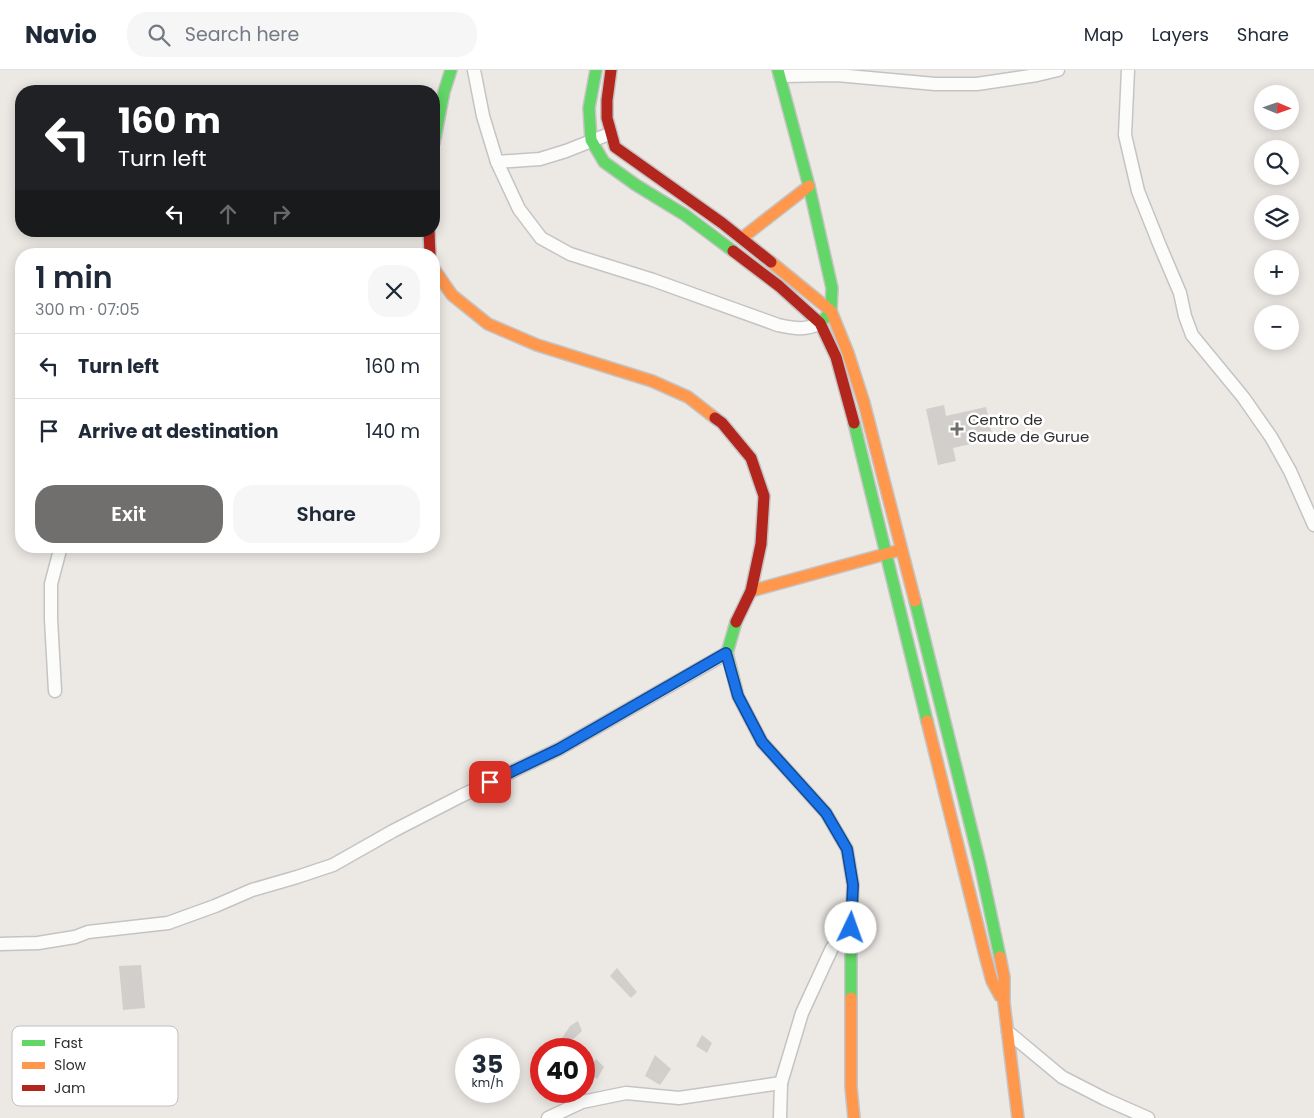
<!DOCTYPE html>
<meta charset="utf-8">
<style>
:root{--surface:#fff;--page:#f6f6f7;--text:#1f2937;--muted:#747a83;--line:#e0e1e3;--accent:#706f6e}
body{margin:0;font-family:Poppins,sans-serif;background:var(--page);color:var(--text);height:100vh;display:flex;flex-direction:column;font-size:19px;white-space:nowrap}
*{box-sizing:border-box;margin:0}
p{font-size:16px;color:var(--muted)}
.icon{flex:none;width:28px;height:28px;fill:none;stroke:currentColor;stroke-width:2;stroke-linecap:round;stroke-linejoin:round}
.map{position:relative;flex:1;overflow:hidden}
.details{position:absolute;left:15px;top:178px;width:425px;height:305px;display:flex;flex-direction:column;background:var(--surface);border-radius:20px;box-shadow:0 2px 12px #0003}
.details>*{flex:none}
.banner{position:absolute;left:15px;top:15px;width:425px;height:152px;border-radius:20px;box-shadow:0 2px 12px #0003;background:#202124;color:#fff;overflow:hidden}
.needle{width:32px;rotate:92deg}
.tools{position:absolute;left:1254px;top:15px;display:grid;gap:10px}
.tools a{display:grid;place-items:center;width:45px;height:45px;border-radius:50%;background:var(--surface);box-shadow:0 2px 12px #0003;font-size:25px}
.speed{position:absolute;left:455px;top:968px;display:flex;gap:10px;font-size:25px;font-weight:700;text-align:center}
.speed>*{display:grid;place-content:center;width:65px;height:65px;border-radius:50%;background:var(--surface);box-shadow:0 2px 12px #0003;line-height:1}
.speed small{font-size:12px;font-weight:400}
.speed .limit{border:8px solid #d22;background:#fff;color:#111}
.pin{position:absolute;display:grid;place-items:center;width:42px;height:42px;color:#fff;margin:-21px;border-radius:10px;box-shadow:0 2px 8px #0006}
.me{position:absolute;width:55px;margin:-28px;rotate:3deg;stroke-linejoin:round;filter:drop-shadow(0 0 4px #0008)}
.turn{display:flex;align-items:center;gap:18px;height:105px;padding:0 20px;font-size:22px}
.turn .icon{width:65px;height:65px;stroke-width:2.5}
.turn b{display:block;font-size:35px;line-height:42px}
.lanes{display:flex;align-items:center;height:48px;padding:0 20px;background:#0003;justify-content:center;gap:25px;direction:ltr}
.lanes .off{opacity:.35}
.round{display:grid;place-items:center;flex:none;width:52px;height:52px;border-radius:20px;background:var(--page)}
.headline{display:flex;align-items:center;justify-content:space-between;height:85px;padding:0 20px}
h1{font-size:30px;font-weight:600;line-height:38px}
.action{display:flex;gap:10px;margin-top:auto;padding:10px 20px}
.action a{flex:1;height:58px;border-radius:20px;background:var(--accent);color:#fff;font-size:20px;font-weight:600;line-height:58px;text-align:center}
.action a+a{background:var(--page);color:var(--text)}
ul{padding:0;list-style:none}
li{display:flex;align-items:center;gap:15px;height:65px;padding:0 20px;border-top:1px solid var(--line)}
li div{flex:1}
li b{display:block;font-size:19px}
li em{font-style:normal}
header{display:flex;align-items:center;gap:30px;box-sizing:border-box;height:70px;padding:0 25px;background:var(--surface);border-bottom:1px solid var(--line)}
header strong{font-size:24px}
nav{display:flex;gap:28px;margin-inline-start:auto;font-size:18px}
.search{width:350px;height:45px;background:var(--page);display:flex;align-items:center;gap:12px;box-sizing:border-box;padding:0 18px;border-radius:20px;color:var(--muted);font-size:19px}
.map>svg:first-child{display:block}
.building{fill:#d1cecb}
.lines{fill:none;stroke-linecap:round;stroke-linejoin:round}
.street-casing{stroke:#c5c4c5;stroke-width:15}
.fast-casing{stroke:#c5c4c5;stroke-width:14}
.slow-casing{stroke:#c5c4c5;stroke-width:14}
.jam-casing{stroke:#c5c4c5;stroke-width:14}
.street{stroke:#fcfcfb;stroke-width:12}
.fast{stroke:#63d668;stroke-width:11}
.slow{stroke:#ff974d;stroke-width:11}
.jam{stroke:#b3261e;stroke-width:11}
.route-casing{stroke:#114b97;stroke-width:12}
.route{stroke:#1a73e8;stroke-width:9}
.poi-dot{fill:#706f6e;stroke:#fff;stroke-width:2}
.labels{text-anchor:middle;stroke-width:5;stroke-linejoin:round;paint-order:stroke}
.poi-label{font-size:15px;fill:#2e2e2e;stroke:#fff;text-anchor:start}
.key{fill:#fff;stroke:#c0c0c0;stroke-width:1}
.key-label{font-size:14px;fill:#2e2e2e}
</style>
<header>
<strong>Navio</strong>
<div class="search"><svg class="icon" aria-label="search" viewBox="0 0 24 24"><circle cx="10" cy="10" r="6"/><path d="M15 15l6 6"/></svg>Search here</div>
<nav><a>Map</a><a>Layers</a><a>Share</a></nav>
</header>
<div class="map">
<svg width="1314" height="1048" viewBox="0 0 1314 1048">
<rect width="100%" height="100%" fill="#ece8e4"/>
<g class="building">
<path d="M944 335 946 346 986 337 993 369 953 378 956 391 938 395 926 339Z"/>
<path d="M141 895 145 938 123 940 119 896Z"/>
<path d="M617 898 637 922 631 928 610 906Z"/>
<path d="M578 951 582 961 570 972 579 979H555L570 956Z"/>
<path d="M702 965 712 973 707 983 696 976Z"/>
<path d="M655 985 671 999 660 1015 645 1006Z"/>
<path d="M596 989 604 997 597 1009 587 999Z"/>
</g>
<g class="lines">
<defs>
<g id="street">
<path d="M474 0 483 46 497 92 519 139 541 168 570 184 653 210 778 255C793 258 806 261 820 253"/>
<path d="M1128 0 1125 65 1138 121 1160 176 1180 223 1185 246 1192 265 1243 327 1271 367 1290 401 1314 455"/>
<path d="M780 6 837 5 935 14H977L1037 5 1058 0"/>
<path d="M497 92 540 89 566 81 609 64"/>
<path d="M55 621 51 549V514L61 476"/>
<path d="M0 874 38 873 75 867 88 862 168 853 215 836 252 820 297 807 333 795 393 761 461 726 559 679 727 583"/>
<path d="M1008 962 1062 1007 1105 1029 1148 1048"/>
<path d="M548 1048 582 1032 626 1023 679 1028 781 1013"/>
<path d="M780 1048 781 1013 802 943 832 878 851 857"/>
</g>
<g id="fast">
<path d="M596 0 589 38 591 70 604 92 636 115 685 145 733 181"/>
<path d="M778 0 809 116 832 218 831 241 824 249"/>
<path d="M434 73 444 22 451 0"/>
<path d="M854 353 927 651"/>
<path d="M915 531 980 794 1000 887"/>
<path d="M736 552 727 583 738 626 762 672 826 743 847 779 853 815 851 857V928"/>
</g>
<g id="slow">
<path d="M742 168 809 116"/>
<path d="M771 192 831 241 848 283 864 333 915 531"/>
<path d="M434 199 452 225 488 254 537 275 652 311 688 327 715 348"/>
<path d="M751 521 900 480"/>
<path d="M927 651 985 885 992 911 1000 926"/>
<path d="M1000 887 1004 907V933L1018 1048"/>
<path d="M851 928V1017L854 1048"/>
</g>
<g id="jam">
<path d="M611 0 607 30V48L615 77 722 153 771 192"/>
<path d="M429 161 430 184"/>
<path d="M733 181 779 216 820 253 836 287 854 353"/>
<path d="M715 348 722 353 751 388 764 426 761 474 751 521 736 552"/>
</g>
</defs>
<use href="#street" class="street-casing"/>
<use href="#fast" class="fast-casing"/>
<use href="#slow" class="slow-casing"/>
<use href="#jam" class="jam-casing"/>
<use href="#street" class="street"/>
<use href="#fast" class="fast"/>
<use href="#slow" class="slow"/>
<use href="#jam" class="jam"/>
</g>
<g class="lines">
<defs>
<path id="route" d="M490 712 559 679 726 583 738 626 762 672 826 743 847 779 853 815 851 858"/>
</defs>
<use href="#route" class="route-casing"/>
<use href="#route" class="route"/>
</g>
<path class="poi-dot" d="M954.5 351.5h5v5h5v5h-5v5h-5v-5h-5v-5h5z"/>
<g class="labels">
<g class="poi-label">
<text x="968" y="355">Centro de<tspan x="968" dy="17">Saude de Gurue</tspan></text>
</g>
</g>
<rect x="12" y="956" width="166" height="80" rx="8" class="key"/>
<rect x="22" y="970" width="23" height="6" fill="#63d668"/>
<rect x="22" y="992" width="23" height="7" fill="#ff974d"/>
<rect x="22" y="1015" width="23" height="6" fill="#b3261e"/>
<g class="key-label">
<text x="54" y="978">Fast</text>
<text x="54" y="1000">Slow</text>
<text x="54" y="1023">Jam</text>
</g>
</svg>
<div class="tools">
<a><svg class="needle" viewBox="-14 -14 28 28"><path d="M0-13l5 13h-10z" fill="#e53935"/><path d="M0 13l5-13h-10z" fill="#747a83"/></svg></a>
<a><svg class="icon" aria-label="search" viewBox="0 0 24 24"><circle cx="10" cy="10" r="6"/><path d="M15 15l6 6"/></svg></a>
<a><svg class="icon" aria-label="layers" viewBox="0 0 24 24"><path d="M12 4l9 5-9 5-9-5zM3 14l9 5 9-5"/></svg></a>
<a>+</a>
<a>−</a>
</div>
<div class="speed"><div>35<small>km/h</small></div><div class="limit">40</div></div>
<div class="pin" style="left:490px;top:712px;background:#d93025"><svg class="icon" aria-label="arrive" viewBox="0 0 24 24"><path d="M6 21V4h12l-3 4 3 4H6"/></svg></div>
<svg class="me" style="left:851px;top:858px" viewBox="-20 -20 40 40"><circle r="19" fill="#fff"/><path d="M0-13L10 11 0 6-10 11z" fill="#1a73e8"/></svg>
<div class="banner">
<div class="turn"><svg class="icon" aria-label="left" viewBox="0 0 24 24"><path d="M17 20v-9H6M10 6l-5 5 5 5"/></svg><div><b>160 m</b>Turn left</div></div>
<div class="lanes"><svg class="icon" aria-label="left" viewBox="0 0 24 24"><path d="M17 20v-9H6M10 6l-5 5 5 5"/></svg><svg class="icon off" aria-label="ahead" viewBox="0 0 24 24"><path d="M12 20V5M6 11l6-6 6 6"/></svg><svg class="icon off" aria-label="right" viewBox="0 0 24 24"><path d="M7 20v-9h11M14 6l5 5-5 5"/></svg></div>
</div>
<section class="details">
<div class="headline"><div><h1>1 min</h1><p>300 m · 07:05</p></div><a class="round"><svg class="icon" aria-label="close" viewBox="0 0 24 24"><path d="M6 6l12 12M18 6L6 18"/></svg></a></div>
<ul>
<li><svg class="icon" aria-label="left" viewBox="0 0 24 24"><path d="M17 20v-9H6M10 6l-5 5 5 5"/></svg><div><b>Turn left</b></div><em>160 m</em></li>
<li><svg class="icon" aria-label="arrive" viewBox="0 0 24 24"><path d="M6 21V4h12l-3 4 3 4H6"/></svg><div><b>Arrive at destination</b></div><em>140 m</em></li>
</ul>
<div class="action"><a>Exit</a><a>Share</a></div>
</section>
</div>
